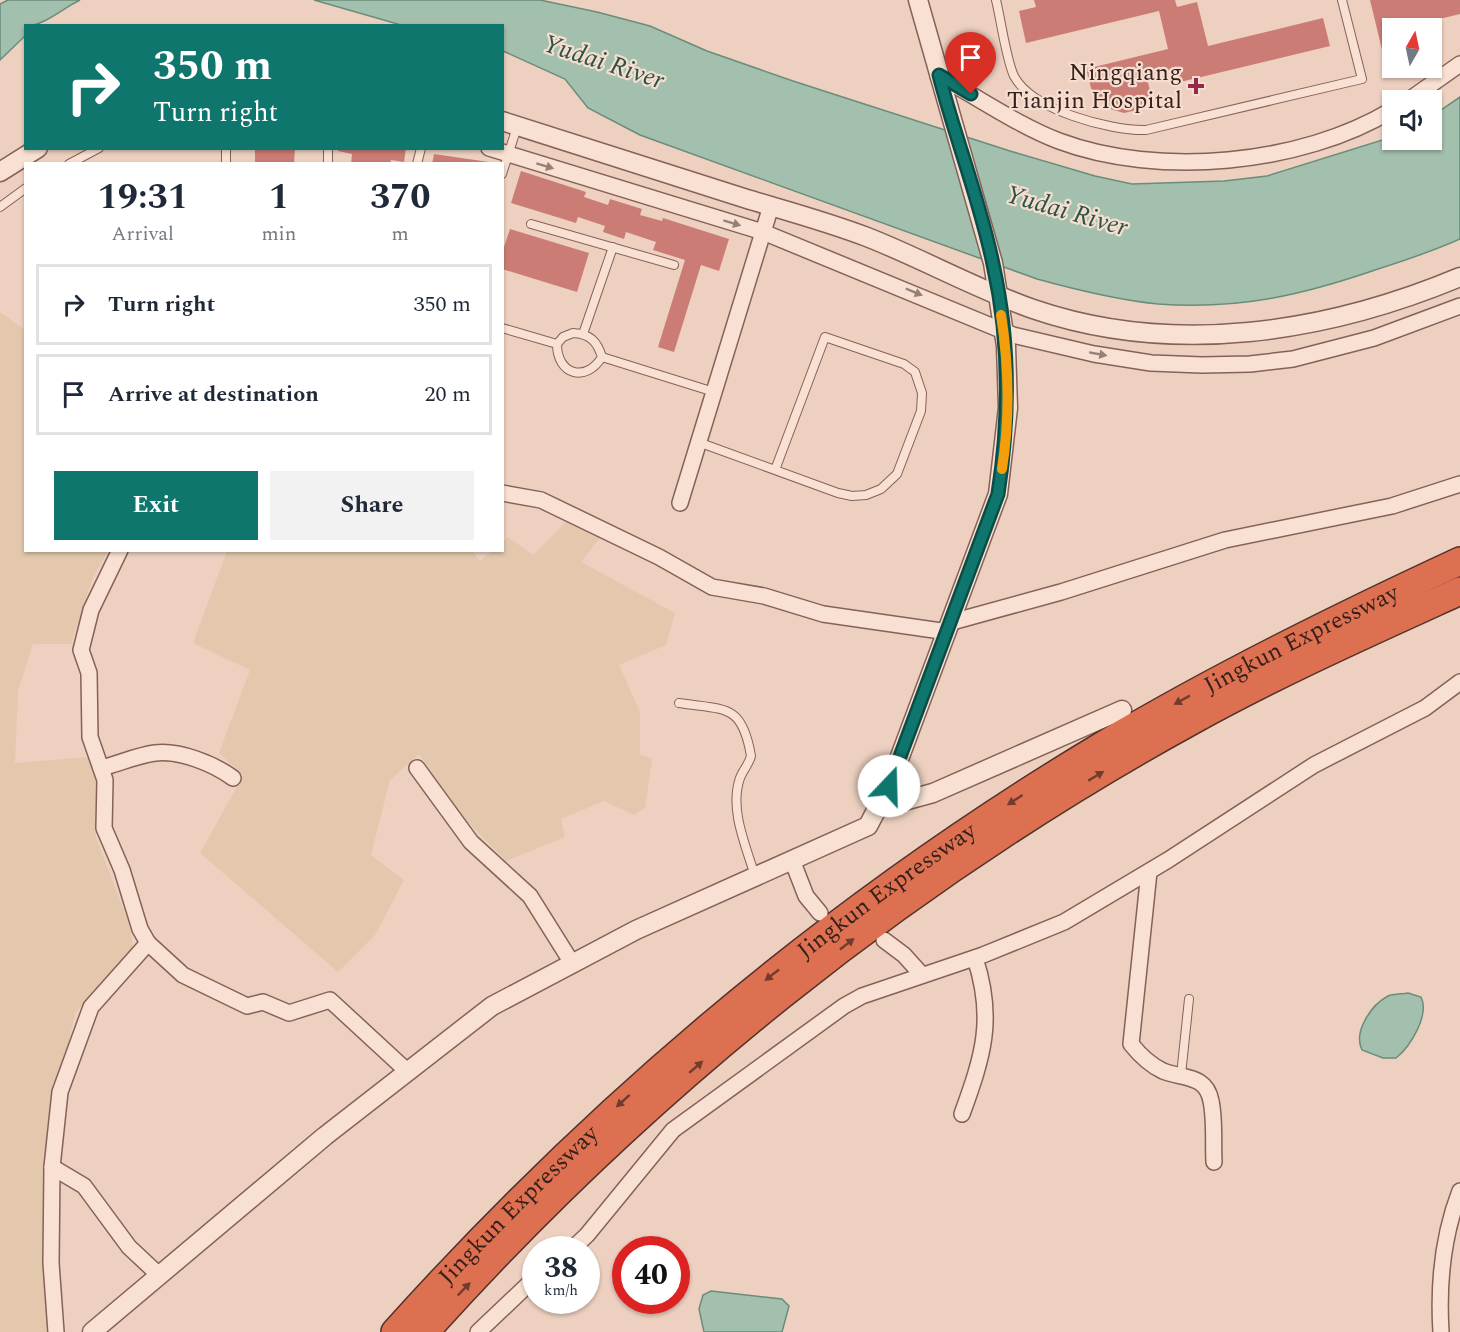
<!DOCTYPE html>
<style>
:root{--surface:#fff;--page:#f2f2f3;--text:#1f2937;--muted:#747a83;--line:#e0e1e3;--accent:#0f766e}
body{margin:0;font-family:Spectral,serif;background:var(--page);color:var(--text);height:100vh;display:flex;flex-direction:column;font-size:22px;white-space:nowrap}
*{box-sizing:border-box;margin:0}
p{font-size:20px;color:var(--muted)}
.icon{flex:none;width:33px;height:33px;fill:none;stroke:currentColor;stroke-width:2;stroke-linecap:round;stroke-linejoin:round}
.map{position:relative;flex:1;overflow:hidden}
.drawer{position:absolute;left:24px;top:162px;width:480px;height:390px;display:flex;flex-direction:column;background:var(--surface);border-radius:0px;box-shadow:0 2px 4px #0004}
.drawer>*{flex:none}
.banner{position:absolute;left:24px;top:24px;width:480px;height:126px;border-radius:0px;box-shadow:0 2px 4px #0004;background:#0f766e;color:#fff;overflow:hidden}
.needle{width:39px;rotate:9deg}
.tools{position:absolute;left:1382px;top:18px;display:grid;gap:12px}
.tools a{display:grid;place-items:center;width:60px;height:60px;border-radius:0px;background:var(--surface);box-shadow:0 2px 4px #0004;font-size:30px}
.speed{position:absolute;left:522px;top:1236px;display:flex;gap:12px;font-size:30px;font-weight:700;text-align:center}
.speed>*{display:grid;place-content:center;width:78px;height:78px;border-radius:50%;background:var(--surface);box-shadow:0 2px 4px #0004;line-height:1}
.speed small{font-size:15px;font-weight:400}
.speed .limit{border:9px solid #d22;background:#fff;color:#111}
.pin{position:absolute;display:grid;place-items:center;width:51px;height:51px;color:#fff;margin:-62px -26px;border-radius:50% 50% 50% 0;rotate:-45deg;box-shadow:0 0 6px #0007}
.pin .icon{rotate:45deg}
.me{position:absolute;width:66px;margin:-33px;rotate:21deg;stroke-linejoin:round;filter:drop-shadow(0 0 4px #0008)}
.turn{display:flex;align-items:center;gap:21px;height:126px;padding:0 30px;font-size:27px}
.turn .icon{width:78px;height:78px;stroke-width:2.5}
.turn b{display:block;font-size:42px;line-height:51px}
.eta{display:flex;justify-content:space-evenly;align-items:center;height:102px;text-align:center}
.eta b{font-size:36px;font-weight:700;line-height:42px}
.cta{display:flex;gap:12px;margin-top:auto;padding:12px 30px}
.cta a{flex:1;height:69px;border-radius:0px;background:var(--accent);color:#fff;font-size:24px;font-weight:700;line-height:69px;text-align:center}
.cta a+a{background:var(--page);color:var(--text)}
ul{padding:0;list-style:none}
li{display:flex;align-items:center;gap:18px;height:81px;margin:0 12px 9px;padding:0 18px;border:3px solid var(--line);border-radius:0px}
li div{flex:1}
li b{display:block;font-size:22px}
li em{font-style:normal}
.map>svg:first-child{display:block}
.farmland{fill:#e3c8ad}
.water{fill:#a3bfad;stroke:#6a8d79;stroke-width:1.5}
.building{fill:#cb7d75}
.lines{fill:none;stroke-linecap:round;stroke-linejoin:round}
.service-casing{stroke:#866158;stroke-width:10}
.minor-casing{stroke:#866158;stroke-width:18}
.tertiary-casing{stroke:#866158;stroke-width:21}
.motorway-casing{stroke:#53322c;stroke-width:30}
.service{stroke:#f8e1d2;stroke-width:8}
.minor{stroke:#f8e1d2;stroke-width:15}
.tertiary{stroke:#f8e1d2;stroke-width:18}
.motorway{stroke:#dd7050;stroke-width:27}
.oneway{fill:#978077}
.oneway2{fill:#703c2e}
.route-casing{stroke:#0a4d48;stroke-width:15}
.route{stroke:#0f766e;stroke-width:10}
.slow{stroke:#f59e0b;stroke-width:10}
.poi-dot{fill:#94284d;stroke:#f5ddcf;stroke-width:2}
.labels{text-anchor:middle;stroke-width:4.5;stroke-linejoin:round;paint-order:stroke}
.poi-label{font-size:24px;fill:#36201c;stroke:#f5ddcf;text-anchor:end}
.street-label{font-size:24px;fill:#36201c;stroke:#f5ddcf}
.water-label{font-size:26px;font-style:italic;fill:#2c5545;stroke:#f5ddcf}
</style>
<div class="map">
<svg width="1460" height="1332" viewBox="0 0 1460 1332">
<rect width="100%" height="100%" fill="#edd0c0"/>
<g class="farmland">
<path d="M0 312 25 330 26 550 108 551 93 577 71 644H33L18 691 15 763 88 757 98 774 96 838 128 921 134 950 75 1013 48 1135 52 1332H0Z"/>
<path d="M570 518 602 535 581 562 675 613 666 645 619 665 640 712V754L652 759 645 808 634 815 604 801 561 819 565 837 506 861 458 812 419 754 390 780 371 855 404 880 375 935 338 972 200 853 243 776 219 753 250 670 193 643 227 551 471 550 480 561 492 551 502 550 503 542 508 537 533 555Z"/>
</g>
<g class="water">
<path d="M8 0H80C63 8 44 26 26 26L25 36 0 60V4Z"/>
<path d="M314 0H540L597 12 650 26 707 51 793 81 1010 151 1095 176 1132 184 1224 181 1267 176 1392 137 1431 140V117L1460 97V239C1434 251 1406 260 1378 269 1303 295 1239 310 1158 304 1117 300 1077 290 1037 279L640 135 588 108 565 79 503 51 502 26 401 25Z"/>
<path d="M1408 993 1421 997C1430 1015 1410 1047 1396 1058H1383L1362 1050C1353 1032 1371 1005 1388 996 1393 994 1402 994 1408 993Z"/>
<path d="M711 1291 782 1299 789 1306 782 1332H704L699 1309 703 1295Z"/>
</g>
<g class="building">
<path d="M1034 0H1175L1177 7 1197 2 1208 46 1323 18 1330 46 1176 83 1173 69 1146 75 1154 106 1124 113 1110 109 1098 100 1091 88 1086 69 1168 49 1159 11 1026 43 1019 11 1036 7Z"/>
<path d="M1370 0H1460V14L1411 26 1412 28H1392V60L1385 62Z"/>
<path d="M255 148H295L294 164H255Z"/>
<path d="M338 148H406L404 162 391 160 390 164H351L352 154 338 151Z"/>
<path d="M434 154 489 162V164H432Z"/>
<path d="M521 171 586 192 584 197 608 205 610 199 642 209 640 215 662 221 663 218 729 239 719 271 701 265 674 352 658 347 685 260 653 250 656 242 626 232 624 239 603 232 605 226 578 217 576 223 511 203Z"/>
<path d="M510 229 589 253 577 292 502 269V253Z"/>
</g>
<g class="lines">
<defs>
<g id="service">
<path d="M996 0C1001 20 1006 59 1014 76 1032 110 1110 131 1146 130L1362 79 1342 0"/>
<path d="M226 148V164"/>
<path d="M69 164 99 148"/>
<path d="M328 164V148"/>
<path d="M417 164 421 148"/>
<path d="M502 174 517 127"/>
<path d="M0 207 26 188"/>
<path d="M531 224 674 265"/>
<path d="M502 328 557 344"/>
<path d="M573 333C590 334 597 341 602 357 586 383 557 375 557 344L563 337Z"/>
<path d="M583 334 613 247"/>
<path d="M602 357 714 392"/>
<path d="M698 442 838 493 852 496 866 495 881 489 897 474 921 411 922 393 915 372 904 364 825 337 775 470"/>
<path d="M679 703C725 710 742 703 751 756 749 764 743 770 740 778 729 809 746 846 755 876"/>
<path d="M1181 1075 1189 999"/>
</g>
<g id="minor">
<path d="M938 76C978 97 1017 125 1059 141 1158 178 1301 165 1392 110"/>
<path d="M1409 100 1460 64"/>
<path d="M489 148 763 232 1013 335 1094 354 1151 363 1202 365 1250 364 1293 359 1374 338 1460 306"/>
<path d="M502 493 541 500 659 557 712 587 764 596 823 614 948 632"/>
<path d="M680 503 771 206"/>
<path d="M952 622 1061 592 1225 540 1392 506 1460 484"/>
<path d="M101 768C118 764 138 755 155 753 180 750 214 764 233 778"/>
<path d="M417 768 471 842 530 896 572 963"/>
<path d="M792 860 806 896 820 913"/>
<path d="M1149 872 1131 1044C1139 1054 1150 1065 1163 1071 1182 1079 1206 1074 1211 1101 1215 1120 1213 1142 1214 1162"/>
<path d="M884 940 904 955 922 975"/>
<path d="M148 943 183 975 247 1006 263 1002 289 1013 330 1000 407 1071"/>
<path d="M962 1114C983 1056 995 1019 975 958"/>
<path d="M52 1167 84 1186 129 1247 160 1276"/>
<path d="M571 1250 587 1235 673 1130 844 1006 862 996 983 955 1064 922 1168 860 1314 765 1425 708 1460 682"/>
<path d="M56 1332 51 1263 52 1167 60 1092 91 1007 148 943 140 929 122 870 104 828 105 780 90 737 89 673 81 650 91 610 120 550"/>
<path d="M478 1332 536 1277"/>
<path d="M1441 1332C1438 1284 1443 1235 1460 1191"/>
</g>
<g id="tertiary">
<path d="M502 121C584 147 665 173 747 199 787 211 828 222 867 237 923 259 976 289 1033 309 1173 357 1326 333 1460 277"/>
<path d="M0 172 38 148"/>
<path d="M878 808 933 793 1122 710"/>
<path d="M92 1332 325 1136 492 1006 636 930 868 826 889 786 998 494 1008 408 1006 346 993 263 918 0"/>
</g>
<g id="motorway">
<path id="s1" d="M395 1332C602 1102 839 903 1105 744 1219 676 1339 617 1460 561"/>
<path d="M425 1332C644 1088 905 878 1193 720 1280 672 1370 632 1460 591"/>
</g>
</defs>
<use href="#service" class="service-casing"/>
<use href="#minor" class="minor-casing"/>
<use href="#tertiary" class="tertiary-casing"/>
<use href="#motorway" class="motorway-casing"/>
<use href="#service" class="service"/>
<use href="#minor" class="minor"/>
<use href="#tertiary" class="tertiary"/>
<use href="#motorway" class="motorway"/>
</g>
<defs><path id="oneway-solid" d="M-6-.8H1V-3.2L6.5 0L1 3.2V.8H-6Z" transform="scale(1.5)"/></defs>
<g class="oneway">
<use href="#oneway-solid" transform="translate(545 166) rotate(17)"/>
<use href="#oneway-solid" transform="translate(732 223) rotate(17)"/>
<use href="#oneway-solid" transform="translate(914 292) rotate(23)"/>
<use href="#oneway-solid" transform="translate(1098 354) rotate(10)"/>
</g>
<g class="oneway2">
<use href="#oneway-solid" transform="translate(1182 700) rotate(151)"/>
<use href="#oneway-solid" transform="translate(1096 776) rotate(-31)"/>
<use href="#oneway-solid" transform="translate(1015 800) rotate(147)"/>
<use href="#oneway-solid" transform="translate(847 944) rotate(-38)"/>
<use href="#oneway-solid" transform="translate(772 975) rotate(142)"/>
<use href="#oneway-solid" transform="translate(696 1067) rotate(-41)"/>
<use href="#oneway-solid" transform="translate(623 1101) rotate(138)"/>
<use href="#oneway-solid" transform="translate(464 1289) rotate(-46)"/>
</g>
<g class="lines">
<defs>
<path id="route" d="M889 786 998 494C1010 417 1010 340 993 264 980 200 955 138 939 75L971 94"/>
</defs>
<use href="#route" class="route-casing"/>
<use href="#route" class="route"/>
<path class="slow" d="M1001 315C1009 366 1010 418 1002 469"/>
</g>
<path class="poi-dot" d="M1193 77h6v6h6v6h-6v6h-6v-6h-6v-6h6z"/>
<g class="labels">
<g class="poi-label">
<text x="1182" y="80">Ningqiang<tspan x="1182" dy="28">Tianjin Hospital</tspan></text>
</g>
<g class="street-label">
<text dy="8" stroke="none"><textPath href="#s1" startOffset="1148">Jingkun Expressway</textPath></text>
<text dy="8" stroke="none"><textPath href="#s1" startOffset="662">Jingkun Expressway</textPath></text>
<text dy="8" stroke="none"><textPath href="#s1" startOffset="177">Jingkun Expressway</textPath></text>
</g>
<g class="water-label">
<text transform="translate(604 61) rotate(18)" y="9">Yudai River</text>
<text transform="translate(1067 210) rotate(16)" y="9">Yudai River</text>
</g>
</g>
</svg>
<div class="tools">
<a><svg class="needle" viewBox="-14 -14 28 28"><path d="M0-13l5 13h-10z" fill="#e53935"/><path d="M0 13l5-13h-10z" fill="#747a83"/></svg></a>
<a><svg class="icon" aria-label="sound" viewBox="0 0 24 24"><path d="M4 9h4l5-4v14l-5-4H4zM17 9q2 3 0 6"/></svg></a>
</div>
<div class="speed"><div>38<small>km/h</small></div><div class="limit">40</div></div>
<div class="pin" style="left:971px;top:94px;background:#d93025"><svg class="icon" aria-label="arrive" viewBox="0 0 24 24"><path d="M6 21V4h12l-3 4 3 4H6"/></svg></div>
<svg class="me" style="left:889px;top:786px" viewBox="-20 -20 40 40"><circle r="19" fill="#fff"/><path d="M0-13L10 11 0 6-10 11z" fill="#0f766e"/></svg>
<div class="banner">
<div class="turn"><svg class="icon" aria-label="right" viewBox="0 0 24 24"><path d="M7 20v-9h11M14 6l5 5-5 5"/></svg><div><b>350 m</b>Turn right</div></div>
</div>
<section class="drawer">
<div class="eta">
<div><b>19:31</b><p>Arrival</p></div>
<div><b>1</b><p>min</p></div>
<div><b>370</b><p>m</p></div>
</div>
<ul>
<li><svg class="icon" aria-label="right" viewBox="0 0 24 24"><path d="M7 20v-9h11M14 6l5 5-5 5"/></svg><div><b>Turn right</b></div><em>350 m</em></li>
<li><svg class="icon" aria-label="arrive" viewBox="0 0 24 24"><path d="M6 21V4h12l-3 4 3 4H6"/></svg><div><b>Arrive at destination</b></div><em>20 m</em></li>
</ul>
<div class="cta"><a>Exit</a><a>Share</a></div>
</section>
</div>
